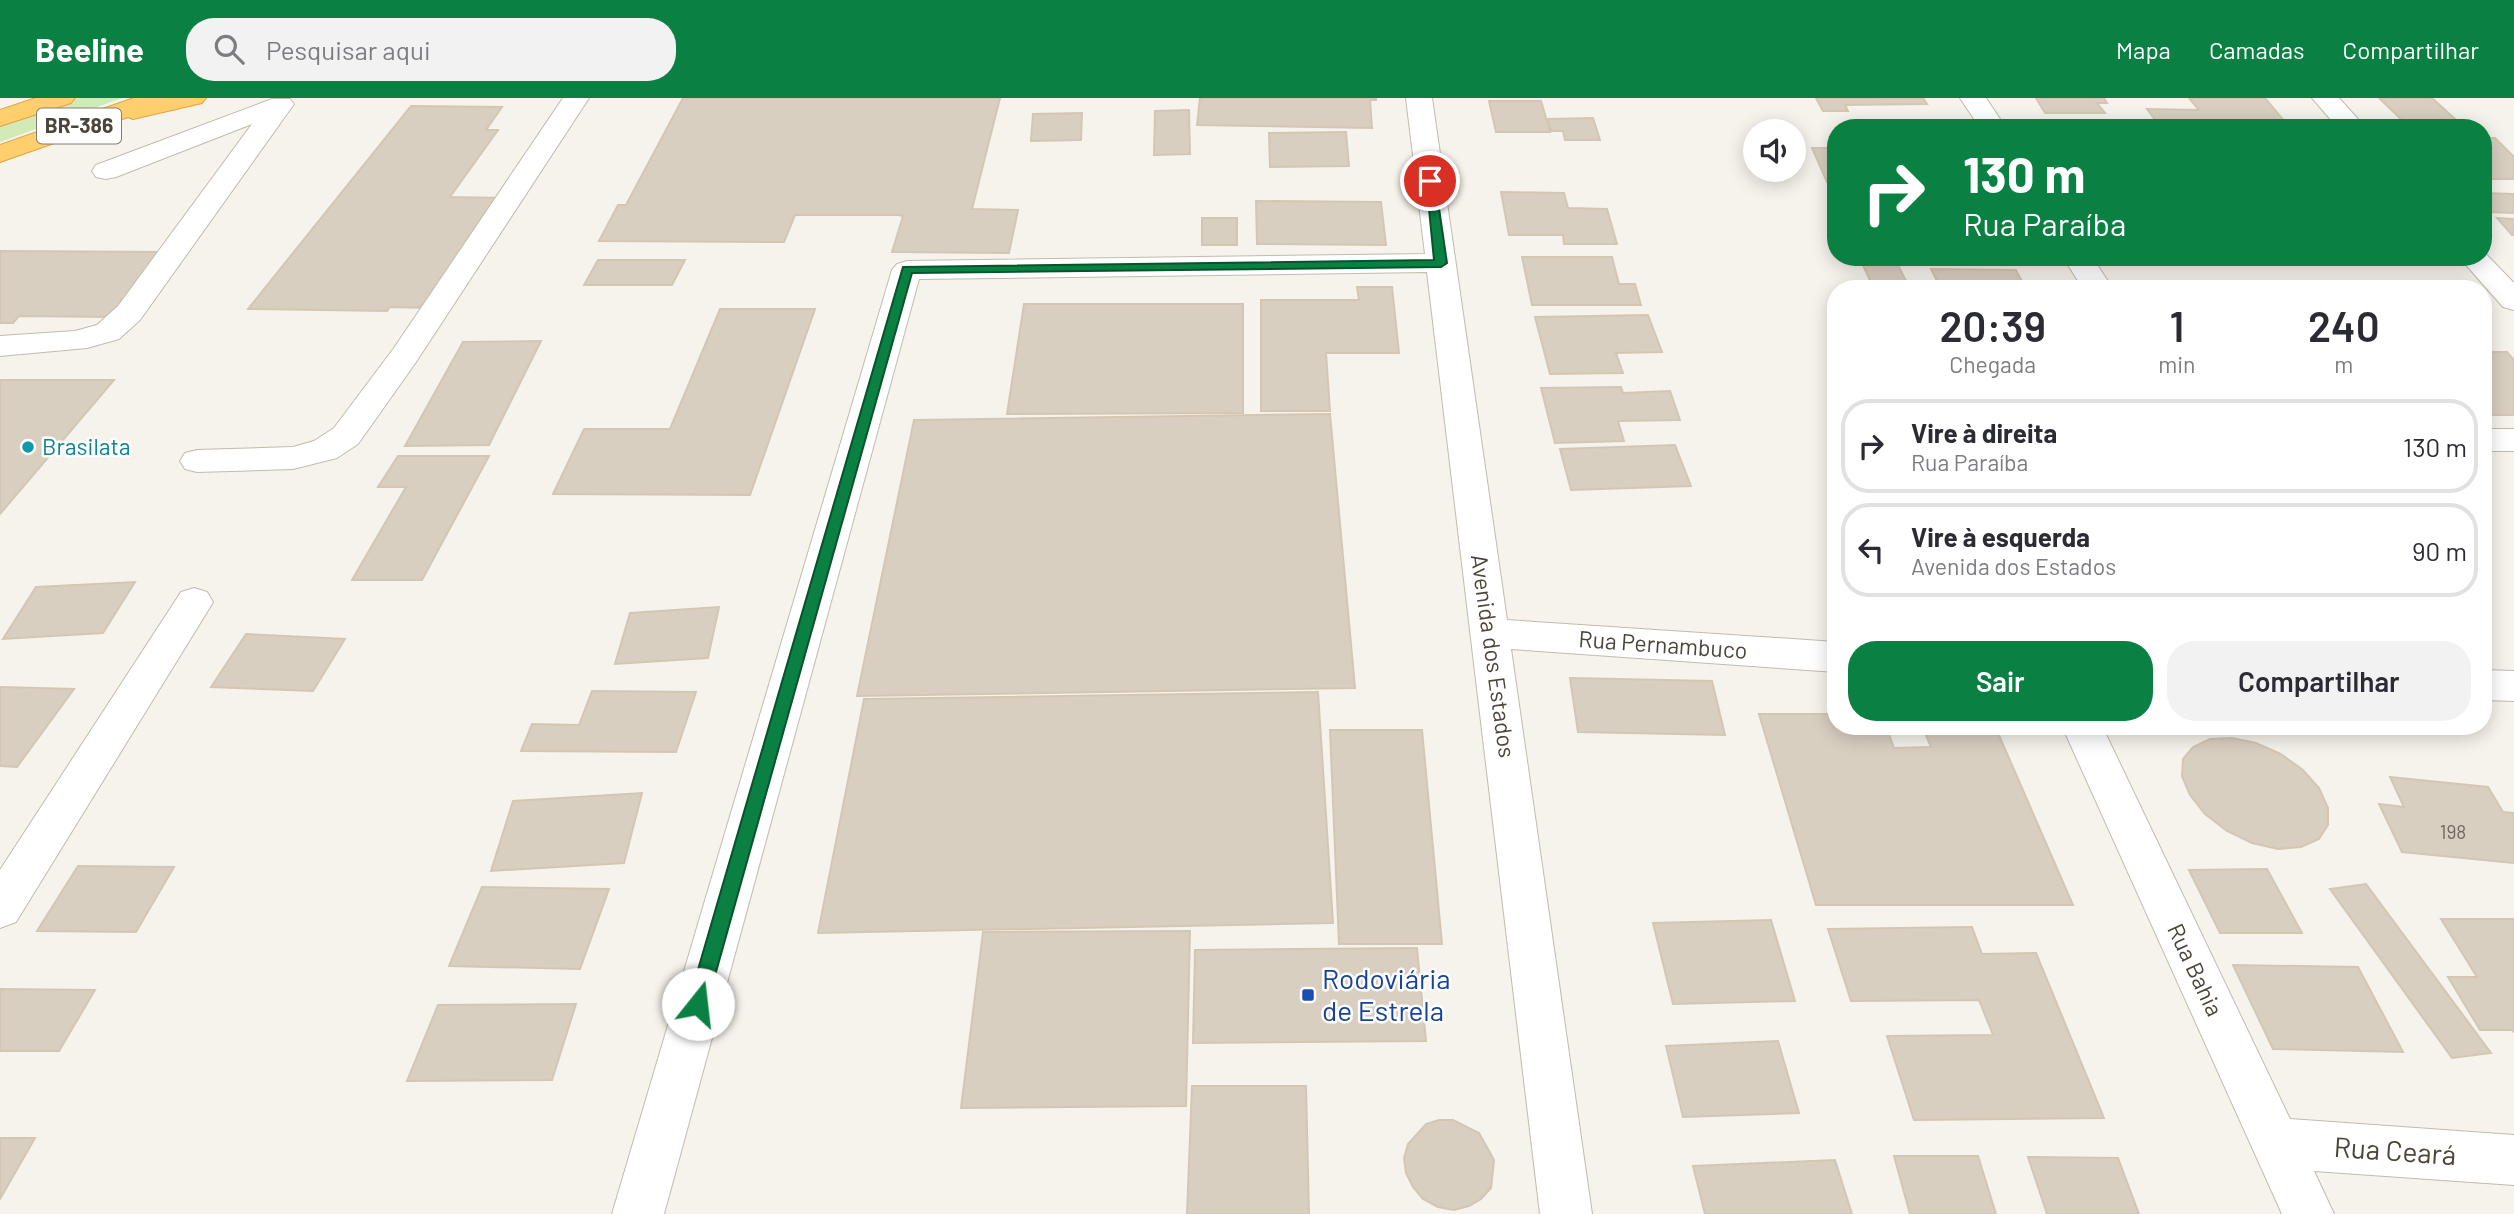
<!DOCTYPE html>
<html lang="pt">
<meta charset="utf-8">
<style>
:root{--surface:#fff;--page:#f2f2f3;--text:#2b2b33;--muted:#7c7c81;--line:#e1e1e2;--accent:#0b8043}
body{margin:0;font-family:Barlow,sans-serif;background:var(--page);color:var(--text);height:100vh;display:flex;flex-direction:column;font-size:26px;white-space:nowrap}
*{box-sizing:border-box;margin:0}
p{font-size:23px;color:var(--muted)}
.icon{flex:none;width:38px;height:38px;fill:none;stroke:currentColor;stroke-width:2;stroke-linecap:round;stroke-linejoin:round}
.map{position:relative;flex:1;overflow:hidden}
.drawer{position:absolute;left:1827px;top:182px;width:665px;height:455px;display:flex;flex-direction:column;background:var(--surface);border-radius:28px;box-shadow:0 4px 18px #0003}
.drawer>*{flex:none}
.hud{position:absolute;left:1827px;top:21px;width:665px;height:147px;border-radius:28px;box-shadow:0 4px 18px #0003;background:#0b8043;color:#fff;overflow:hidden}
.tools{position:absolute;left:1743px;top:21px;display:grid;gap:14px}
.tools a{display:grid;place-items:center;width:63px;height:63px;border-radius:50%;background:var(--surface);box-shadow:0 4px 18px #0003;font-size:35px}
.pin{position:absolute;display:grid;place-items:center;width:60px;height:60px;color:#fff;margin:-30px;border:4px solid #fff;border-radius:50%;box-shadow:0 2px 7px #0007}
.me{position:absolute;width:77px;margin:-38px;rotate:16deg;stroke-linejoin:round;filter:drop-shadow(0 0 5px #0008)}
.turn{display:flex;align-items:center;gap:24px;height:147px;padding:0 21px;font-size:32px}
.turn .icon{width:91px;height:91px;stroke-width:2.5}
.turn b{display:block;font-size:49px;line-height:60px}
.eta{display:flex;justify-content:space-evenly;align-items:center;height:119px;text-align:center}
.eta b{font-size:42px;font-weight:600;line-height:49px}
.primary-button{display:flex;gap:14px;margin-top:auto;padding:14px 21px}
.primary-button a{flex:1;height:80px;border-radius:28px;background:var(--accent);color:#fff;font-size:28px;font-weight:600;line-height:80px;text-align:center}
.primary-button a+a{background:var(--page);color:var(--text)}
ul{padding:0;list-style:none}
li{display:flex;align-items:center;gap:21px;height:94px;margin:0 14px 10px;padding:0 7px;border:4px solid var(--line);border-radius:28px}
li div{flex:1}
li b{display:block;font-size:26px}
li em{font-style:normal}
header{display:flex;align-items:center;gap:42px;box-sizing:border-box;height:98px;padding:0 35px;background:var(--accent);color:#fff}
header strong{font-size:33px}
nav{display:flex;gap:38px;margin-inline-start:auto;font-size:24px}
.search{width:490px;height:63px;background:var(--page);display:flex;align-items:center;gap:18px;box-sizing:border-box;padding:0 24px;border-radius:28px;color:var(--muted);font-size:26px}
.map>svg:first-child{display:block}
.green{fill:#d2eab5}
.building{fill:#d8cfc1;stroke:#d3c7b4;stroke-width:2}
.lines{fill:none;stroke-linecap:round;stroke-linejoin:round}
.minor-casing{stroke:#c2bbae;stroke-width:2}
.highway-casing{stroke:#e0a43c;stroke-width:2}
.minor{fill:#fff;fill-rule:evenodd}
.highway{fill:#ffcf6e;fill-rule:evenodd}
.route{fill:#0b8043;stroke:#07532c;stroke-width:2}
.culture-dot{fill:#0f9aa8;stroke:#fff;stroke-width:2.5}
.transit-dot{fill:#1a4fb4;stroke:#fff;stroke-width:2.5}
.labels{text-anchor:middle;stroke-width:5;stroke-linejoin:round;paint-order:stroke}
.number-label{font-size:19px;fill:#6e675b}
.shield{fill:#fff;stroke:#817c74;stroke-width:2}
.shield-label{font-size:21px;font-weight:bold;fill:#4b4439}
.culture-label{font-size:23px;fill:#0d838f;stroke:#fff;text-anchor:start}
.street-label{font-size:23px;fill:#4b4439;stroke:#fff}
.near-transit-label{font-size:28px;fill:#164399;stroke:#fff;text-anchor:start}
.near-street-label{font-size:28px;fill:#4b4439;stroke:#fff}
</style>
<header>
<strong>Beeline</strong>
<div class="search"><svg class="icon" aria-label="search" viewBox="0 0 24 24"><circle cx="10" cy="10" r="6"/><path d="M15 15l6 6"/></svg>Pesquisar aqui</div>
<nav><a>Mapa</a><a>Camadas</a><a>Compartilhar</a></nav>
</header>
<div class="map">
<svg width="2514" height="1116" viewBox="0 0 2514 1116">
<rect width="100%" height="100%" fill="#f6f3ec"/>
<path class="green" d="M79 0H122L0 44V25Z"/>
<g class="building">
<path d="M683 0H1000L972 111 1018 112 1009 155 892 154 903 118 898 117H795L784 144 599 143 618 107H626Z"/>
<path d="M1200 0H1376V2H1370L1372 30 1197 27Z"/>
<path d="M1816 0H1923L1927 6 1845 7 1848 13H1823Z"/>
<path d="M2036 0H2104L2107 5H2097L2105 15H2045Z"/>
<path d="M2189 0H2265L2290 30 2159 27 2147 11 2199 12Z"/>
<path d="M2379 0H2432L2465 30H2410Z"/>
<path d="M1489 3H1541L1550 34H1496Z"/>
<path d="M411 8 502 9 486 32H498L450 99 504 100 431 210 390 209 387 213 248 211Z"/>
<path d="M1189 12 1190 56 1154 57 1155 13Z"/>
<path d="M1082 15 1081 42 1031 43 1033 16Z"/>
<path d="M1593 20 1600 42H1565L1563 33H1551L1548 21Z"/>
<path d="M2044 27 2104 28 2106 30H2045Z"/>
<path d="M1346 34 1349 68 1270 69 1269 35Z"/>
<path d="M2483 40H2495L2514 59V81H2483Z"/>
<path d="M1812 50H1836V84H1827Z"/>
<path d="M1501 94 1564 95 1568 110 1607 111 1617 146H1564L1563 137H1509Z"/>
<path d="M2483 95 2514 96V115L2489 114 2483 107Z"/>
<path d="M1256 103 1381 104 1386 147 1257 146Z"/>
<rect x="1202" y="120" width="35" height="27"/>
<path d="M2497 120 2514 121V137H2512Z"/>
<path d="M0 153 169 154 112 219 19 218 13 225H0Z"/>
<path d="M1522 159H1612L1619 186H1635L1641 207H1532Z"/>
<path d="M1929 159H2007L2009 162 1932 165Z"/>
<path d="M598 162H685L672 187H584Z"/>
<path d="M1862 165H1897L1910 191H1874Z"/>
<path d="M1931 171 2016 172 2026 191H1941Z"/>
<path d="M1357 189H1392L1399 255H1326L1330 313H1261V202H1359Z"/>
<path d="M1024 206H1243V315L1007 316Z"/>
<path d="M720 211H815L750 397 553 396 584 331H670Z"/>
<path d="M1648 217 1662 254 1616 255 1623 275 1550 276 1535 219Z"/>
<path d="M541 243 489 347 405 348 463 244Z"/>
<path d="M2483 254H2507L2514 262V317H2483Z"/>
<path d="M0 282H114L0 416Z"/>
<path d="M1621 289 1623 295 1670 293 1680 322 1618 323 1624 343 1555 345 1541 290Z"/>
<path d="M1330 316 1355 590 857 598 914 322Z"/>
<path d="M1675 347 1691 388 1571 392 1560 351Z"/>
<path d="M398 358H489L422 482H352L406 389H378Z"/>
<path d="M135 484 103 535 3 541 36 489Z"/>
<path d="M719 509 708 560 615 566 630 515Z"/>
<path d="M246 536 345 541 313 593 211 589Z"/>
<path d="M1570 580 1712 583 1725 637 1578 634Z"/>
<path d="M0 589 74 591 17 669 0 668Z"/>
<path d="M592 593 696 594 676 654 521 653 532 626 579 627Z"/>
<path d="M1318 594 1333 825 818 835 864 601Z"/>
<path d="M1759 616H1836V628H1886L1894 650 1931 649 1922 628H1995L2073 807H1816Z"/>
<path d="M1330 632H1422L1442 846H1339Z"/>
<path d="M2232 640 2256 645 2281 656 2303 672 2319 690 2328 710V727L2319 741 2301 749 2278 751 2252 745 2227 733 2205 716 2190 697 2182 678 2183 661 2193 649 2210 641Z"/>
<path d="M2390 679 2488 689 2503 714 2514 715V765L2402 754 2379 706 2404 709Z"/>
<path d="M642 695 624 765 491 773 513 703Z"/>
<path d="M78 768 174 769 136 834 37 833Z"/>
<path d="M2267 771 2302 835H2220L2189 772Z"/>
<path d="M2366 786 2491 955 2452 960 2330 791Z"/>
<path d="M482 789 609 791 580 871 449 868Z"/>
<path d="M2441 821H2514V934L2512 932H2480L2448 879H2477Z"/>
<path d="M1771 822 1795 903 1673 906 1653 825Z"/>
<path d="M1972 829 1982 856 2036 855 2104 1020 1914 1022 1887 938 1993 937 1979 902 1851 903 1828 831Z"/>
<path d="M1190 833 1186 1008 961 1010 983 834Z"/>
<path d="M1417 850 1426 943 1193 945 1195 852Z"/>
<path d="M2233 867 2358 869 2403 954 2273 951Z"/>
<path d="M0 891 95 892 59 953H0Z"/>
<path d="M576 906 552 982 407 983 438 907Z"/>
<path d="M1778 943 1799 1015 1683 1019 1666 948Z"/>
<path d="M1192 988H1306L1309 1116H1187Z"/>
<path d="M1439 1022H1453L1479 1035 1494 1062 1491 1090 1481 1101 1469 1108 1454 1112 1438 1109 1423 1101 1413 1089 1406 1075 1404 1060 1408 1046 1426 1026Z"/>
<path d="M0 1040H35L0 1101Z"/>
<path d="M1894 1058H1978L1996 1116H1910Z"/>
<path d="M2028 1059 2118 1060 2139 1116H2047Z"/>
<path d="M1835 1062 1852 1116H1705L1693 1068Z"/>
</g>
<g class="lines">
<defs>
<g id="minor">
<path d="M563 0H589L416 264 358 346 337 360 293 371 197 374 185 371 180 363 185 355 197 352 293 349 314 343 334 330 394 250Z"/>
<path d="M1406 0H1432L1507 522 1836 544V574L1511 551 1592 1116H1540L1427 174 919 181 664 1116H612L892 172 897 166 907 163 1425 156Z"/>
<path d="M1960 0H1986L2006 30H1980Z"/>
<path d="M2312 0H2339L2366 30H2338Z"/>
<path d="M272 1H290L294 6 140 222 119 241 87 250 0 258V238L75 233 97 227 118 208 252 26 116 79 106 81 96 79 92 73 96 67Z"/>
<path d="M2483 153 2514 185V212L2503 209 2459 159H2483Z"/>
<path d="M2063 159H2092L2113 191H2083Z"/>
<rect x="2483" y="331" width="31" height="22"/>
<path d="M194 490 207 494 213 504 207 514 16 824 0 830V772L181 494Z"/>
<path d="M2483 572 2514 573V603L2483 602Z"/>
<path d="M2062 628H2102L2290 1021 2514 1037V1087L2314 1073 2334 1116H2282Z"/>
</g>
<g id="highway">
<path d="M36 0H75L71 5 0 28V12Z"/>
<path d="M134 0H206L202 5 133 21 128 19 0 64V47Z"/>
</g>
</defs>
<use href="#minor" class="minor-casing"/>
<use href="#highway" class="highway-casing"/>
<use href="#minor" class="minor"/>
<use href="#highway" class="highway"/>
</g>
<path class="route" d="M1426 80 1435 83 1447 165 1441 169 912 175 707 906 705 912 698 915 691 912 688 906 903 169 1434 162Z"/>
<circle class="culture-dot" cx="28" cy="349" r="7"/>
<rect class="transit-dot" x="1301" y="890" width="14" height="14" rx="3.5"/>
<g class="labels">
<g class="number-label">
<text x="2453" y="741">198</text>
</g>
<rect class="shield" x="37" y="10.5" width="84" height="35" rx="5"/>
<g class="shield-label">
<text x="79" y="35">BR-386</text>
</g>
<g class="culture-label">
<text x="42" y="357">Brasilata</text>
</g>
<g class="street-label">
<text transform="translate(1663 547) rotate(4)" y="8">Rua Pernambuco</text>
<text transform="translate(1493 558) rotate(82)" y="8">Avenida dos Estados</text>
<text transform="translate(2195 872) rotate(65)" y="8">Rua Bahia</text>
</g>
<g class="near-transit-label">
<text x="1322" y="891">Rodoviária<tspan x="1322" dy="32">de Estrela</tspan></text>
</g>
<g class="near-street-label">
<text transform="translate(2395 1053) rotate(4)" y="10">Rua Ceará</text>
</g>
</g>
</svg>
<div class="tools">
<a><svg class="icon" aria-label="sound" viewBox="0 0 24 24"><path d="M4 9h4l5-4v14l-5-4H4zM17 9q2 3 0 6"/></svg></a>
</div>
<div class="pin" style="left:1430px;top:83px;background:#d93025"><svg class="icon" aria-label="arrive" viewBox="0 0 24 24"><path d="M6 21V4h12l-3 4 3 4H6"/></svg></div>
<svg class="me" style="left:698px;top:906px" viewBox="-20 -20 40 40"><circle r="19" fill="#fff"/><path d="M0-13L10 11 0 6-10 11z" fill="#0b8043"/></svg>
<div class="hud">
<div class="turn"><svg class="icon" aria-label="right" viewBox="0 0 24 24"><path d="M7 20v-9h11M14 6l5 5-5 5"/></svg><div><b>130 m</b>Rua Paraíba</div></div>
</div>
<section class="drawer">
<div class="eta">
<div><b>20:39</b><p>Chegada</p></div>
<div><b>1</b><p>min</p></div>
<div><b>240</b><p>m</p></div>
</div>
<ul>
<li><svg class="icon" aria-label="right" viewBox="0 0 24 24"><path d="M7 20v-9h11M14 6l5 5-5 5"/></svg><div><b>Vire à direita</b><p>Rua Paraíba</p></div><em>130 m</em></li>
<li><svg class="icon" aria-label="left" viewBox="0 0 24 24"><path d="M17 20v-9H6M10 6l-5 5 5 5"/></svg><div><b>Vire à esquerda</b><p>Avenida dos Estados</p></div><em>90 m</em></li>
</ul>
<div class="primary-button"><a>Sair</a><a>Compartilhar</a></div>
</section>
</div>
